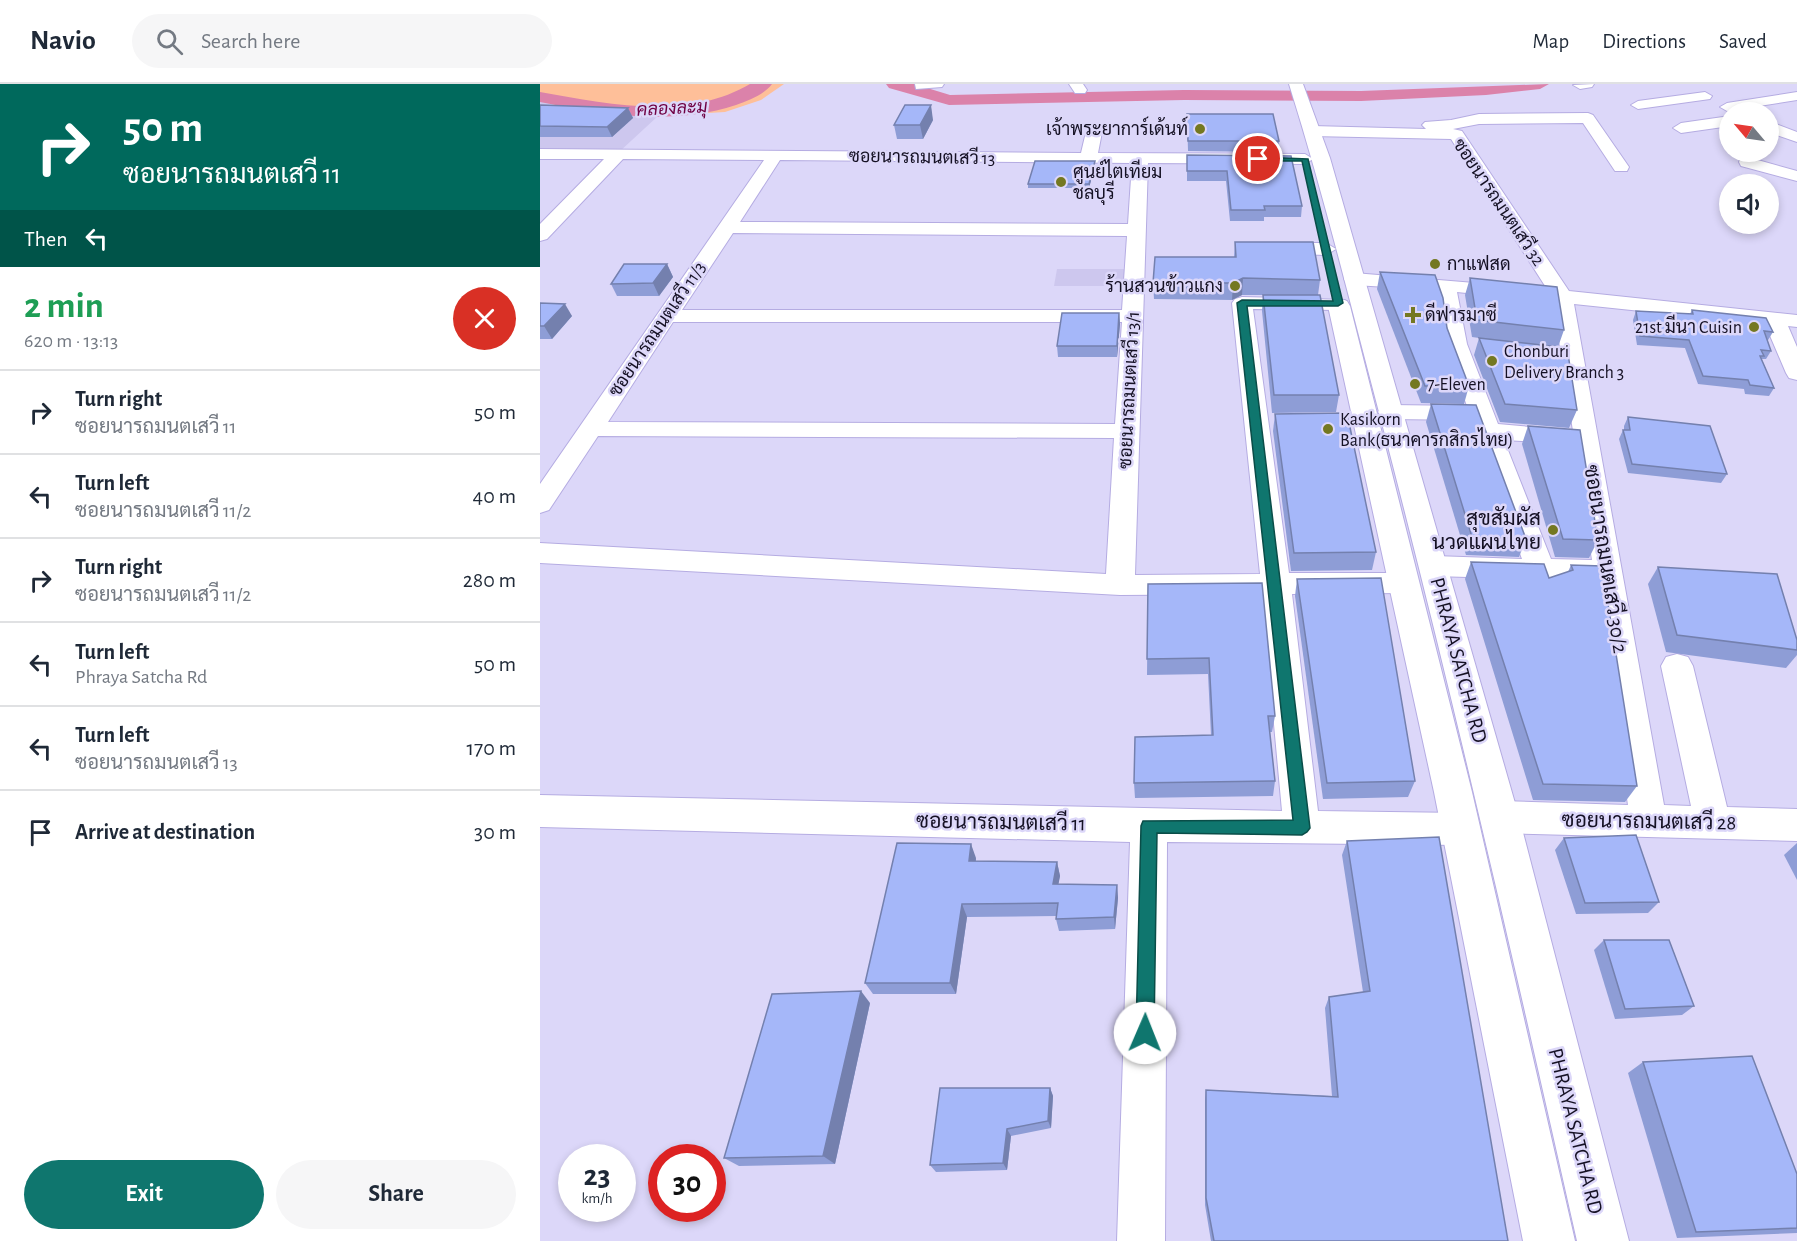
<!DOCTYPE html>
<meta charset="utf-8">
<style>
:root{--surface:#fff;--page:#f6f6f7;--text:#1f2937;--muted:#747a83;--line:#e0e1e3;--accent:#0f766e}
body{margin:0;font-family:"Alegreya Sans",Sarabun,sans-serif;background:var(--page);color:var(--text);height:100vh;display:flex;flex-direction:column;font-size:22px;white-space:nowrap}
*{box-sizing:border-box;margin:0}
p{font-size:20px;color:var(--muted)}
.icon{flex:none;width:33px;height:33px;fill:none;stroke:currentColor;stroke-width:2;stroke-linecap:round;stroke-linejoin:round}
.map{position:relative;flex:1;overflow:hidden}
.panel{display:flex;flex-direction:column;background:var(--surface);width:540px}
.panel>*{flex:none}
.guide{background:#00695c;color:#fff;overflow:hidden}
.needle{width:39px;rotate:299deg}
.fabs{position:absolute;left:1179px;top:18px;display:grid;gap:12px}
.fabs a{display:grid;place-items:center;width:60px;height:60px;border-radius:50%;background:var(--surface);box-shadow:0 3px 9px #0003;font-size:30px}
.speed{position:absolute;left:18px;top:1060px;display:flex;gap:12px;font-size:30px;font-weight:700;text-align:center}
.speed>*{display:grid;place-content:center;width:78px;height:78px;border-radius:50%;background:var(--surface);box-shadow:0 3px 9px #0003;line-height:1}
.speed small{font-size:15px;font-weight:400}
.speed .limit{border:9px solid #d22;background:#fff;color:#111}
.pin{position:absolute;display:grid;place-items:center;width:51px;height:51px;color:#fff;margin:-26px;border:3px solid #fff;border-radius:50%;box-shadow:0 2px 6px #0007}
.me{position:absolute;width:66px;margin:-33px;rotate:1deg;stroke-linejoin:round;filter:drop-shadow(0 0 4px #0008)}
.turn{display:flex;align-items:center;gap:21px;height:126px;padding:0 24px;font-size:27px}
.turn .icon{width:78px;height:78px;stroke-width:2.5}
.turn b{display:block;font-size:42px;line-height:51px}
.then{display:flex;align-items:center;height:57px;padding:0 24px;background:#0003;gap:12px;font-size:22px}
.round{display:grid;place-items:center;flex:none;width:63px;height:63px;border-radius:32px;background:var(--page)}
.overview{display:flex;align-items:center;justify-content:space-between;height:102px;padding:0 24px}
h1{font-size:36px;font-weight:600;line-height:45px;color:#1e9e55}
.primary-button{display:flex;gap:12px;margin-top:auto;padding:12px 24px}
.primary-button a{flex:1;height:69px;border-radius:36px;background:var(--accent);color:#fff;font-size:24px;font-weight:600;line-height:69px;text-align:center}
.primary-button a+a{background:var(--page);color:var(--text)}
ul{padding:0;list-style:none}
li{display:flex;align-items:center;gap:18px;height:84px;padding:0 24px;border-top:2px solid var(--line)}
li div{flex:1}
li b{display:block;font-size:22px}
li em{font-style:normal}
header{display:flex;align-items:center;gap:36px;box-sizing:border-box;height:84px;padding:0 30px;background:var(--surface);border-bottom:2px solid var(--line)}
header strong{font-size:28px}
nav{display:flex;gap:33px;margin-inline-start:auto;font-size:21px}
.search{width:420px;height:54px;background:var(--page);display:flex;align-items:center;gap:15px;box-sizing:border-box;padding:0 21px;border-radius:33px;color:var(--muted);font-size:22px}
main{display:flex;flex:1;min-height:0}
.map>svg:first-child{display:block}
.built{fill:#cdc7ee}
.green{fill:#febf99}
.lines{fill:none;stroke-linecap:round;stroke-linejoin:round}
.river{fill:#db82aa;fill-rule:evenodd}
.minor-casing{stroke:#b5ace2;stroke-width:2}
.major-casing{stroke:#b5ace2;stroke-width:2}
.minor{fill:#fff;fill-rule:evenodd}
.major{fill:#fff;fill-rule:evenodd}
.wall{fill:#8e9dd6}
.shaded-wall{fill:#7480ae}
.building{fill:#a5b7f9;stroke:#7480ae;stroke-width:1.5}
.route{fill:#0f766e;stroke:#0a4d48;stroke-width:1.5}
.poi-dot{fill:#747821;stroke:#dcd7f9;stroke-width:2}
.labels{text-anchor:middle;stroke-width:5;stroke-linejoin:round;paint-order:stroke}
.far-water-label{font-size:18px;font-style:italic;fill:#6f0043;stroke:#dcd7f9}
.far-poi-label{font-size:18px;fill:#151124;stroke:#dcd7f9;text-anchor:start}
.far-street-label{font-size:18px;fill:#151124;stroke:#dcd7f9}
.poi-label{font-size:21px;fill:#151124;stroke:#dcd7f9;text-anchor:end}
.street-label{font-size:21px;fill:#151124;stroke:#dcd7f9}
</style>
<header>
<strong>Navio</strong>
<div class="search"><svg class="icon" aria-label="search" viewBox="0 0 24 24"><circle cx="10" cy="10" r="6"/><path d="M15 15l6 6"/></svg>Search here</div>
<nav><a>Map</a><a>Directions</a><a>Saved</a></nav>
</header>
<main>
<section class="panel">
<div class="guide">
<div class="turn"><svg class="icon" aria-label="right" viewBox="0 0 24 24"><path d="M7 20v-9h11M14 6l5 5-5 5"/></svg><div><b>50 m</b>ซอยนารถมนตเสวี 11</div></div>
<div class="then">Then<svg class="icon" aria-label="left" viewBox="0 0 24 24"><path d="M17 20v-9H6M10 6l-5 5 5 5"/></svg></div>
</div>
<div class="overview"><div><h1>2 min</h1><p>620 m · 13:13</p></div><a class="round" style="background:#d93025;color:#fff"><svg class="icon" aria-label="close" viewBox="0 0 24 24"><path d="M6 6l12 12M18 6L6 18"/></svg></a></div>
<ul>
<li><svg class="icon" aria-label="right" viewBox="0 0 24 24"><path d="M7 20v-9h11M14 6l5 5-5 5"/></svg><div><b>Turn right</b><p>ซอยนารถมนตเสวี 11</p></div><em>50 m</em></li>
<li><svg class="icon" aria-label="left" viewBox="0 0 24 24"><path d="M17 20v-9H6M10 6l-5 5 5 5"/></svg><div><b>Turn left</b><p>ซอยนารถมนตเสวี 11/2</p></div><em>40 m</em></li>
<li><svg class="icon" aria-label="right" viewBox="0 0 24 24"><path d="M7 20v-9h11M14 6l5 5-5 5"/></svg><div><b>Turn right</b><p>ซอยนารถมนตเสวี 11/2</p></div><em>280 m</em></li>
<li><svg class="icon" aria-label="left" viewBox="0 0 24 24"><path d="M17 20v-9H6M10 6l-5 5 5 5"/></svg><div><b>Turn left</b><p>Phraya Satcha Rd</p></div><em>50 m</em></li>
<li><svg class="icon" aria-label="left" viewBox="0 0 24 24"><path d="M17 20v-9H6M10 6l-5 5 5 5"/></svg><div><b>Turn left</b><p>ซอยนารถมนตเสวี 13</p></div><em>170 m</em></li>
<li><svg class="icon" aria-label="arrive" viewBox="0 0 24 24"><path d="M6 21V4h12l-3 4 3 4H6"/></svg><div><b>Arrive at destination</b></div><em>30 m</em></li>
</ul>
<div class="primary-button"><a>Exit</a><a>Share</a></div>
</section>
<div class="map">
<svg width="1257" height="1157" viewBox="0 0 1257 1157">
<rect width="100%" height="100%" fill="#dcd7f9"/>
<g class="built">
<path d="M0 17 47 29 118 32 79 68 0 67Z"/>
<path d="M517 185H586L585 202H514Z"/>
</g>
<path class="green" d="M0 0H244L221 16 185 28 118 32 47 29 0 17Z"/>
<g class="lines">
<g class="river">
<path d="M210 0H232C225 10 208 17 196 21 132 42 65 31 0 18V8C68 20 147 37 210 0Z"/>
<path d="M346 0H374L410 11 644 6 821 7 1009 0 1000 5 946 11 821 17 644 16 409 21 349 4Z"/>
</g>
<defs>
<g id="minor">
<path d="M375 0H404L402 3 376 5Z"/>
<path d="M529 0H543L547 6 545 9H535Z"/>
<path d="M1054 0 1052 3 1040 5 1033 1Z"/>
<path d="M1165 8 1172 12 1170 15 1098 25 1091 21 1098 17Z"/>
<path d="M1257 8V16L1187 27 1180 23 1187 19Z"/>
<path d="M1048 29 1053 31 1089 83 1087 87H1075L1043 39 939 40 913 45 922 47 1029 207 1257 231V243L1248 242 1257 263V296L1249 294 1246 289 1225 240 1034 220 1124 721 1151 722 1121 582 1126 573 1137 570 1148 573 1153 582 1187 723 1257 725V757L960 749 947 744 942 733 947 722 960 717 1088 721 1055 497 894 492 884 489 880 482 884 475 894 472 982 475 932 336 850 335 842 333 838 328 842 323 850 321 927 322 905 260 897 206 814 201 807 199 804 195 807 191 814 189 1007 205 911 55 772 52 764 47 772 42 886 45 882 41 885 38 911 36 939 30ZM917 208 1013 218 1033 347 958 340 927 260ZM964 356 1035 360 1052 476 1011 475Z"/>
<path d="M1190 32V42L1141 49 1133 44 1141 39Z"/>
<path d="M1228 37 1257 48V58L1228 48Z"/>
<path d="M554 43 562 48 558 69 765 70 773 75 765 80 608 79 595 491 720 490 692 219 695 215 702 213 805 216 808 220 805 224 798 226 713 225 749 489H864L874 492 879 499 874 506 864 509 752 510 778 727 921 729 934 734 939 745 934 756 921 761 627 758 625 1157H577L590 758 0 743V711L742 727 722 510 580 511 0 479V459L566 490 574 354 58 352 9 426 0 429V400L224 76 83 75 7 155 0 157V140L64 75H0V65L541 69 546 48ZM240 76 592 79 588 140 200 138ZM193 149 587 152 582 226H142ZM133 238H582L575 340 68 338Z"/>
<path d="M1207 73 1257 87V97L1201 82 1199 78 1201 74Z"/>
<path d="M732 159H786L796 165 786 171 725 169 722 165Z"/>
</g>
<g id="major">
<path d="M749 0H763L790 74 979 733 1089 1157H1037C976 886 914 616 844 347 813 231 785 114 749 0Z"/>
<path d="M799 215 807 217 810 222 932 708 1035 1157H983L894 708 788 222 791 217Z"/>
</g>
</defs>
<use href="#minor" class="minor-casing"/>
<use href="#major" class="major-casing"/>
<use href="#minor" class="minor"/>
<use href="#major" class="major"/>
</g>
<g class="wall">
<path d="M0 21 88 24 93 34 72 53H0Z"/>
<path d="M647 30 739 57 738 68 648 67Z"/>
<path d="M393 36 383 55H357L354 41Z"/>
<path d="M647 71 751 72 762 122 761 133H724V137H690L686 97H647Z"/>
<path d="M555 81 549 104H488V100Z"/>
<path d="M695 158 780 196 778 211 799 311 796 328 732 329 722 227 723 211H702L692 216 614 215 613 199 694 173Z"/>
<path d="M127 180 133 193 119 212H77L71 200Z"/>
<path d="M840 188 907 244 929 302 924 320 881 319 837 205Z"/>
<path d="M930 194 1024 246 1018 263 1037 326 1029 344 960 338 934 271 939 254 932 253 925 211Z"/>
<path d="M0 219 32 232 12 255H0Z"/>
<path d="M1152 226 1233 248 1228 256H1227L1231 267 1226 275H1222V276L1234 304 1229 312 1205 310 1204 305 1158 300 1145 264 1097 261 1093 236 1096 227 1150 230Z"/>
<path d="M579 229 580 240 577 273H518L517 262Z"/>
<path d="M891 320 986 455 979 473 926 471 886 338Z"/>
<path d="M735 330 836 468 832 486 751 487 733 347Z"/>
<path d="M1088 333 1187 390 1181 399 1088 389 1079 355 1083 346H1084V342Z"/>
<path d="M988 342 1058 456 1049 474 1015 473 982 360Z"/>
<path d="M931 478 1009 494 1028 488 1031 481 1097 702 1085 718 993 716 925 495Z"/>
<path d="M1118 483 1257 556V571L1246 584 1126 568 1108 500Z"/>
<path d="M757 495 875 697 868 713 783 715 755 512Z"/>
<path d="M608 500 735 632 732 648H730L735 697 733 712 595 714 594 699 671 651 668 590 607 591Z"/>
<path d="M1024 754 1119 818 1108 829 1036 830 1015 766Z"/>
<path d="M807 757 968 1157H671L665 1121V1015L666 1006 792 1012 785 924 789 913 823 908 802 771Z"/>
<path d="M1257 759V796L1244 771Z"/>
<path d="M436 774V777L517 778 520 792 518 800 577 801 578 814 575 845 519 847 516 835V832L427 833 416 910H333L325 899Z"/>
<path d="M1064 856 1154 922 1142 931 1075 935 1054 866Z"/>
<path d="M330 919 295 1080 199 1082 184 1074Z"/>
<path d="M1103 978 1257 1090V1149L1137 1154 1088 989Z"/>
<path d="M510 1004 513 1012 511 1044 471 1052 467 1086 396 1088 390 1081Z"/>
</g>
<g class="shaded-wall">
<path d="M391 21 393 36 383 55 380 41Z"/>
<path d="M88 24 93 34 72 53 67 43Z"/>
<path d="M555 77V81L549 104V100Z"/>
<path d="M127 180 133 193 119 212 113 199Z"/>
<path d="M703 194 702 211 692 216 693 199Z"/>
<path d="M25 220 32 232 12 255 4 242Z"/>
<path d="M579 229 580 240 577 273V262Z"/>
<path d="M431 760 436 774 434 791 429 777Z"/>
<path d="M517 778 520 792 516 813 513 800Z"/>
<path d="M577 801 578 814 575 845 574 833Z"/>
<path d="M422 820 427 833 416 910 410 899Z"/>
<path d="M321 907 330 919 295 1080 283 1072Z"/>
<path d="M510 1004 513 1012 511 1044 508 1037Z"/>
<path d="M467 1045 471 1052 467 1086 463 1079Z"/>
</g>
<g class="building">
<path d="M0 21 88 24 67 43 0 42Z"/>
<path d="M365 21H391L380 41H354Z"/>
<path d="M647 30H733L739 57H648Z"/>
<path d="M647 71 751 72 762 122H724L725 126H691L687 87H647Z"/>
<path d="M495 77H555L549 100H488Z"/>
<path d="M695 158H773L780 196 703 194 693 199H613L615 173H696Z"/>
<path d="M84 180H127L113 199 71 200Z"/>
<path d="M840 188 895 191 903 214 907 244 929 302H885Z"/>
<path d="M930 194 1017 203 1024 246 937 236Z"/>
<path d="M723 211H780L799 311H734Z"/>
<path d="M0 219 25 220 4 242H0Z"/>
<path d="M1152 226 1226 234 1233 248 1224 247 1231 267 1221 266 1224 272H1220L1234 304 1210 301 1208 296 1163 292 1149 256 1100 252 1096 227 1153 230Z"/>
<path d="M522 229H579L577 262H517Z"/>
<path d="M939 254 1027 264 1037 326 965 320Z"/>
<path d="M891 320 936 321 986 455 932 453Z"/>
<path d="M807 329 836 468 754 469 735 330Z"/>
<path d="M1088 333 1170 342 1187 390 1092 380 1083 346H1090Z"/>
<path d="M988 342 1040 346 1058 456 1023 455Z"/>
<path d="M931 478 1004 480 1009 494 1033 486 1031 481 1062 482 1097 702 1003 700Z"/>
<path d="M1118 483 1237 490 1257 556V566L1137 551Z"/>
<path d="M841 494 875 697 787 699 757 495Z"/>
<path d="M722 499 735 632H728L735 697 594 699 595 653 673 651 669 574 607 575 608 500Z"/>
<path d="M1096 751 1119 818 1045 819 1024 754Z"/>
<path d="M899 753 968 1157H674L666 1114V1006L798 1013 789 913 830 907 807 757Z"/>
<path d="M357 759 431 760 429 777 517 778 513 800 577 801 574 833 516 835 518 819 422 820 410 899H325Z"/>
<path d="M1064 856H1129L1154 922 1085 925Z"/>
<path d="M321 907 283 1072 184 1074 232 910Z"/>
<path d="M1212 972 1257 1090V1144L1156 1148 1103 978Z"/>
<path d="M400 1004H510L508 1037 467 1045 463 1079 390 1081Z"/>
</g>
<path class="route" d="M718 73 768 75 803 219 798 222H707L770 744 767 748 762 751 617 749 614 949 612 956 605 959 599 956 596 949 601 742 603 737 753 736 697 219 702 216 793 217 762 77H715Z"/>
<g class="poi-dot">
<circle cx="660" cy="45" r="6"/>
<circle cx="521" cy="98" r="6"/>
<circle cx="895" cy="180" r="6"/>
<circle cx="695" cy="202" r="6"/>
<path d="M870 222h6v6h6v6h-6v6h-6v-6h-6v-6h6z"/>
<circle cx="1214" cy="243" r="6"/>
<circle cx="952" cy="277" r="6"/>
<circle cx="875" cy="300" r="6"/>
<circle cx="788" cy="345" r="6"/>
<circle cx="1013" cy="446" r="6"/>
</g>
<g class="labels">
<g class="far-water-label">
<text transform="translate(132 24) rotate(-3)" y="6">คลองละมุ</text>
</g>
<g class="far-poi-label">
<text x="648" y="51" text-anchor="end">เจ้าพระยาการ์เด้นท์</text>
<text x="533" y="94">ศูนย์ไตเทียม<tspan x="533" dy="21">ชลบุรี</tspan></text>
<text x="907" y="186">กาแฟสด</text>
<text x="683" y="208" text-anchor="end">ร้านสวนข้าวแกง</text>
<text x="885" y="237">ดีฟารมาซี</text>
<text x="1202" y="249" text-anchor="end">21st มีนา Cuisin</text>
<text x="964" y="273">Chonburi<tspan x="964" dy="21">Delivery Branch 3</tspan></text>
<text x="887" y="306">7-Eleven</text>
<text x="800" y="341">Kasikorn<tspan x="800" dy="21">Bank(ธนาคารกสิกรไทย)</tspan></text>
</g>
<g class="far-street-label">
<text transform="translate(382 73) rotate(1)" y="6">ซอยนารถมนตเสวี 13</text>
<text transform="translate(959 118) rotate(56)" y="6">ซอยนารถมนตเสวี 32</text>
<text transform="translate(117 245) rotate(-56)" y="6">ซอยนารถมนตเสวี 11/3</text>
<text transform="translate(589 306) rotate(-87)" y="6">ซอยนารถมนตเสวี 13/1</text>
</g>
<g class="poi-label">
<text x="1001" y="441">สุขสัมผัส<tspan x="1001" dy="24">นวดแผนไทย</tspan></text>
</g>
<g class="street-label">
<text transform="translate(1066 475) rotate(81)" y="7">ซอยนารถมนตเสวี 30/2</text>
<text transform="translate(919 576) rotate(75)" y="7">PHRAYA SATCHA RD</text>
<text transform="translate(1109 737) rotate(1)" y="7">ซอยนารถมนตเสวี 28</text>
<text transform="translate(461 738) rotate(1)" y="7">ซอยนารถมนตเสวี 11</text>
<text transform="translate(1036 1047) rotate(76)" y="7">PHRAYA SATCHA RD</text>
</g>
</g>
</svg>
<div class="fabs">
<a><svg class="needle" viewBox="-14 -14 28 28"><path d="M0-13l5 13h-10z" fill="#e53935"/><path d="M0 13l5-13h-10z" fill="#747a83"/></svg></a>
<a><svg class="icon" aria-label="sound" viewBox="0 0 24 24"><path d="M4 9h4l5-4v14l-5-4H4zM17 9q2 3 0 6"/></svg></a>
</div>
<div class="speed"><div>23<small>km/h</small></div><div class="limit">30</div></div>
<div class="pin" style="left:718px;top:75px;background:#d93025"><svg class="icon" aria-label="arrive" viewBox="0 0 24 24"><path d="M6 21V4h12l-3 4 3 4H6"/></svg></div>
<svg class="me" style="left:605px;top:949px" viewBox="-20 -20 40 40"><circle r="19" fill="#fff"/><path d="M0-13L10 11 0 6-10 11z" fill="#0f766e"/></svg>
</div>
</main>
